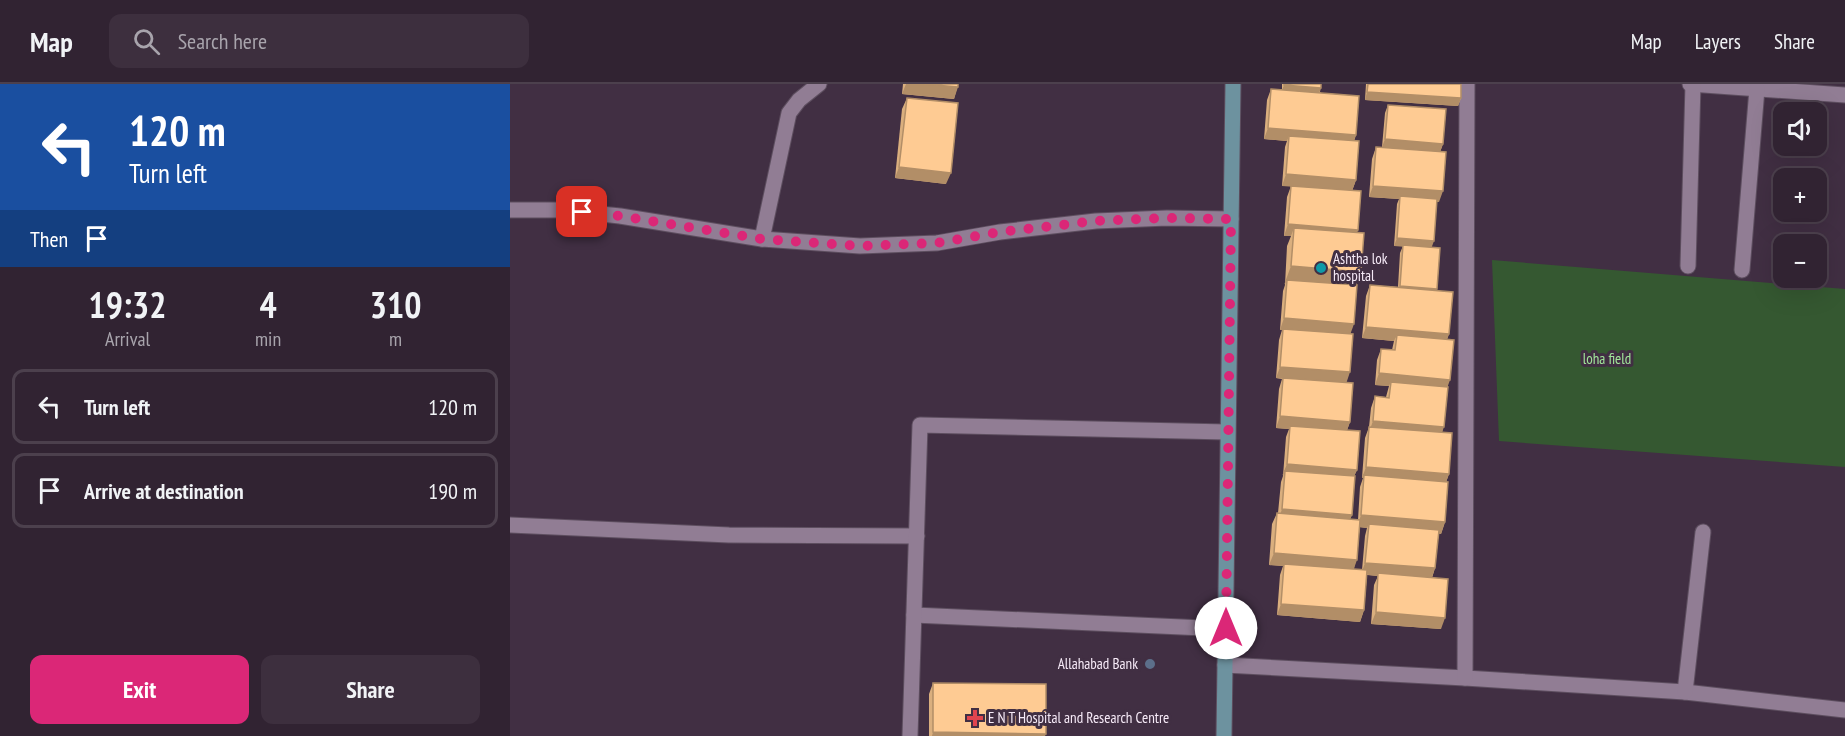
<!DOCTYPE html>
<meta charset="utf-8">
<style>
:root{--surface:#312332;--page:#3d2f3e;--text:#f1f3f6;--muted:#a8a4ac;--line:#4c404d;--accent:#db2777}
body{margin:0;font-family:"PT Sans Narrow",sans-serif;background:var(--page);color:var(--text);height:100vh;display:flex;flex-direction:column;font-size:22px;white-space:nowrap}
*{box-sizing:border-box;margin:0}
p{font-size:20px;color:var(--muted)}
.icon{flex:none;width:33px;height:33px;fill:none;stroke:currentColor;stroke-width:2;stroke-linecap:round;stroke-linejoin:round}
.map{position:relative;flex:1;overflow:hidden}
.drawer{display:flex;flex-direction:column;background:var(--surface);width:510px}
.drawer>*{flex:none}
.banner{background:#1a4fa0;color:#fff;overflow:hidden}
.controls{position:absolute;left:1263px;top:18px;display:grid;gap:12px}
.controls a{display:grid;place-items:center;width:54px;height:54px;border-radius:12px;background:var(--surface);box-shadow:0 6px 24px #0002,0 0 0 2px var(--line);font-size:30px}
.pin{position:absolute;display:grid;place-items:center;width:51px;height:51px;color:#fff;margin:-26px;border-radius:12px;box-shadow:0 3px 9px #0006}
.me{position:absolute;width:66px;margin:-33px;rotate:0deg;stroke-linejoin:round;filter:drop-shadow(0 0 4px #0008)}
.turn{display:flex;align-items:center;gap:21px;height:126px;padding:0 30px;font-size:27px}
.turn .icon{width:78px;height:78px;stroke-width:2.5}
.turn b{display:block;font-size:42px;line-height:51px}
.then{display:flex;align-items:center;height:57px;padding:0 30px;background:#0003;gap:12px;font-size:22px}
.eta{display:flex;justify-content:space-evenly;align-items:center;height:102px;text-align:center}
.eta b{font-size:36px;font-weight:700;line-height:42px}
.cta{display:flex;gap:12px;margin-top:auto;padding:12px 30px}
.cta a{flex:1;height:69px;border-radius:12px;background:var(--accent);color:#fff;font-size:24px;font-weight:700;line-height:69px;text-align:center}
.cta a+a{background:var(--page);color:var(--text)}
ul{padding:0;list-style:none}
li{display:flex;align-items:center;gap:18px;height:75px;margin:0 12px 9px;padding:0 18px;border:3px solid var(--line);border-radius:12px}
li div{flex:1}
li b{display:block;font-size:22px}
li em{font-style:normal}
header{display:flex;align-items:center;gap:36px;box-sizing:border-box;height:84px;padding:0 30px;background:var(--surface);border-bottom:2px solid var(--line)}
header strong{font-size:28px}
nav{display:flex;gap:33px;margin-inline-start:auto;font-size:21px}
.search{width:420px;height:54px;background:var(--page);display:flex;align-items:center;gap:15px;box-sizing:border-box;padding:0 21px;border-radius:12px;color:var(--muted);font-size:22px}
main{display:flex;flex:1;min-height:0}
.map>svg:first-child{display:block}
.green{fill:#355831}
.lines{fill:none;stroke-linecap:round;stroke-linejoin:round}
.street-casing{stroke:#5d4e5f;stroke-width:17}
.secondary-casing{stroke:#5d4e5f;stroke-width:17}
.street{stroke:#917d94;stroke-width:15}
.secondary{stroke:#6d929f;stroke-width:15}
.wall{fill:#daaf7e;fill-rule:evenodd}
.shaded-wall{fill:#b28e67}
.building{fill:#fecb93;stroke:#b28e67;stroke-width:1.5}
.route{stroke:#db2777;stroke-width:10;stroke-dasharray:0 18}
.culture-dot{fill:#0f9aa8;stroke:#412f43;stroke-width:2}
.service-dot{fill:#5c6f8a;stroke:#412f43;stroke-width:2}
.health-dot{fill:#e0444e;stroke:#412f43;stroke-width:2}
.labels{text-anchor:middle;stroke-width:6;stroke-linejoin:round;paint-order:stroke}
.poi-label{font-size:15px;fill:#f6eaf7;stroke:#412f43;text-anchor:start}
.park-label{font-size:15px;fill:#a0e499;stroke:#412f43}
</style>
<header>
<strong>Map</strong>
<div class="search"><svg class="icon" aria-label="search" viewBox="0 0 24 24"><circle cx="10" cy="10" r="6"/><path d="M15 15l6 6"/></svg>Search here</div>
<nav><a>Map</a><a>Layers</a><a>Share</a></nav>
</header>
<main>
<section class="drawer">
<div class="banner">
<div class="turn"><svg class="icon" aria-label="left" viewBox="0 0 24 24"><path d="M17 20v-9H6M10 6l-5 5 5 5"/></svg><div><b>120 m</b>Turn left</div></div>
<div class="then">Then<svg class="icon" aria-label="arrive" viewBox="0 0 24 24"><path d="M6 21V4h12l-3 4 3 4H6"/></svg></div>
</div>
<div class="eta">
<div><b>19:32</b><p>Arrival</p></div>
<div><b>4</b><p>min</p></div>
<div><b>310</b><p>m</p></div>
</div>
<ul>
<li><svg class="icon" aria-label="left" viewBox="0 0 24 24"><path d="M17 20v-9H6M10 6l-5 5 5 5"/></svg><div><b>Turn left</b></div><em>120 m</em></li>
<li><svg class="icon" aria-label="arrive" viewBox="0 0 24 24"><path d="M6 21V4h12l-3 4 3 4H6"/></svg><div><b>Arrive at destination</b></div><em>190 m</em></li>
</ul>
<div class="cta"><a>Exit</a><a>Share</a></div>
</section>
<div class="map">
<svg width="1335" height="652" viewBox="0 0 1335 652">
<rect width="100%" height="100%" fill="#412f43"/>
<path class="green" d="M982 176 1335 205V383L989 357Z"/>
<g class="lines">
<defs>
<g id="street">
<path d="M1180 0 1335 11"/>
<path d="M0 126H53L110 132 252 155 350 162 427 159 490 148 586 137 657 134 721 135"/>
<path d="M252 155 279 29 289 16 309 0"/>
<path d="M1178 182 1183 0"/>
<path d="M1232 186 1247 5"/>
<path d="M0 441 219 451 407 452"/>
<path d="M404 531 716 545"/>
<path d="M715 581 955 594 1175 608 1335 626"/>
<path d="M955 594 957 0"/>
<path d="M1175 608 1193 448"/>
<path d="M400 652 410 341 717 348"/>
</g>
<path id="secondary" d="M714 652 723 0"/>
</defs>
<use href="#street" class="street-casing"/>
<use href="#secondary" class="secondary-casing"/>
<use href="#street" class="street"/>
<use href="#secondary" class="secondary"/>
</g>
<g class="wall">
<path d="M393 0H448L444 15 392 10Z"/>
<path d="M772 0H811L810 8 846 51 844 57 846 96 842 107 848 146 847 148 851 188 846 201 840 250 836 298 840 338 837 346 847 386 844 392 842 431 840 435 848 436 850 403 853 394H852L855 354 859 343 861 324 865 312 876 313 879 302 865 301 867 276 871 265 882 266 884 257 852 254 856 212 860 201 888 203 890 169 893 162H884L887 120 889 115 859 113 862 75 866 63 929 118H926L921 163 926 207 939 250 937 255 938 303 932 349 939 390 936 398 935 438 931 450 928 449 925 484 922 494 931 545 861 540 864 501 868 492 857 491 854 526 850 538 767 531 770 491 773 482 759 481 762 440 767 429H768L771 398 773 392 776 353 779 345 766 344 769 305 772 295 766 294 769 256 772 246H770L773 207 775 201 777 162 781 152H774L777 113 781 102H772L775 63 777 57 754 55 757 16 761 5H772ZM850 443 857 444 855 452 852 486 844 485Z"/>
<path d="M856 0H951V14L948 22 855 16Z"/>
<path d="M397 14 436 100 385 94 392 25Z"/>
<path d="M878 21 933 60 930 68 872 63 875 29Z"/>
<path d="M423 599 535 652H419V610Z"/>
</g>
<g class="shaded-wall">
<path d="M396 0H414L448 3 444 15 392 10Z"/>
<path d="M774 1 811 4 808 12 771 9Z"/>
<path d="M857 8 951 14 948 22 855 16Z"/>
<path d="M758 44 846 51 842 62 779 52 777 57 754 55Z"/>
<path d="M875 55 933 60 930 68 872 63Z"/>
<path d="M389 83 441 89 436 100 385 94Z"/>
<path d="M776 90 846 96 842 107 772 102Z"/>
<path d="M863 102 933 107 929 118 890 115V112L889 115 859 113Z"/>
<path d="M778 140 848 146 844 157 784 144 781 152H774Z"/>
<path d="M887 154 924 157 921 165 884 162Z"/>
<path d="M781 182 851 188 844 206 777 196 774 201Z"/>
<path d="M890 202 927 205 924 213 887 210Z"/>
<path d="M774 234 844 240 840 251 770 246Z"/>
<path d="M856 243 939 250 935 262 887 251 884 257 852 254Z"/>
<path d="M770 283 840 288 836 300 766 294Z"/>
<path d="M869 289 940 296 936 307 881 298 879 302 865 301Z"/>
<path d="M770 332 840 338 836 349 780 342 779 345 766 344Z"/>
<path d="M863 337 934 343 930 354 859 348Z"/>
<path d="M777 380 847 386 842 397 775 387 772 392Z"/>
<path d="M856 383 939 390 935 401 854 391 853 394H852Z"/>
<path d="M772 425 842 431 837 442 768 437Z"/>
<path d="M851 431 935 438 931 450 858 444 859 440 857 444 847 443Z"/>
<path d="M764 469 847 476 843 487 759 481Z"/>
<path d="M855 479 925 484 921 496 868 489V492L851 490Z"/>
<path d="M771 520 854 526 850 538 767 531Z"/>
<path d="M866 528 935 534 931 545 861 540Z"/>
<path d="M423 648 536 650 535 652H422Z"/>
</g>
<g class="building">
<path d="M414 0H448V3Z"/>
<path d="M774 0H811V4L774 1Z"/>
<path d="M858 0H951V14L857 8Z"/>
<path d="M761 5 849 12 846 51 758 44Z"/>
<path d="M397 14 448 19 441 89 389 83Z"/>
<path d="M878 21 936 25 933 60 875 55Z"/>
<path d="M779 52 849 57 846 96 776 90Z"/>
<path d="M866 63 936 68 933 107 863 102Z"/>
<path d="M781 102 851 107 848 146 778 140Z"/>
<path d="M890 112 927 115 924 157 887 154Z"/>
<path d="M784 144 854 149 851 188 781 182Z"/>
<path d="M893 161 930 164 927 205 890 202Z"/>
<path d="M777 196 847 201 844 240 774 234Z"/>
<path d="M860 201 943 208 939 250 856 243Z"/>
<path d="M773 245 843 250 840 288 770 283Z"/>
<path d="M887 251 944 256 940 296 869 289 871 265 885 266Z"/>
<path d="M773 294 843 299 840 338 770 332Z"/>
<path d="M881 298 938 303 934 343 863 337 865 312 879 314Z"/>
<path d="M780 342 850 347 847 386 777 380Z"/>
<path d="M859 343 942 349 939 390 856 383Z"/>
<path d="M775 387 845 392 842 431 772 425Z"/>
<path d="M854 391 938 398 935 438 851 431Z"/>
<path d="M767 429 850 436 847 476 764 469Z"/>
<path d="M859 440 929 446 925 484 855 479Z"/>
<path d="M774 480 857 486 854 526 771 520Z"/>
<path d="M868 489 938 495 935 534 866 528Z"/>
<path d="M423 599 536 600V650L423 648Z"/>
</g>
<g class="lines">
<path class="route" d="M72 128 110 132 252 155 350 162 427 159 490 148 586 137 657 134 721 135 716 544"/>
</g>
<circle class="culture-dot" cx="811" cy="184" r="6"/>
<circle class="service-dot" cx="640" cy="580" r="6"/>
<path class="health-dot" d="M462 625h6v6h6v6h-6v6h-6v-6h-6v-6h6z"/>
<g class="labels">
<g class="poi-label">
<text x="823" y="180">Ashtha lok<tspan x="823" dy="17">hospital</tspan></text>
<text x="628" y="585" text-anchor="end">Allahabad Bank</text>
<text x="478" y="639">E N T Hospital and Research Centre</text>
</g>
<g class="park-label">
<text x="1097" y="280">loha field</text>
</g>
</g>
</svg>
<div class="controls">
<a><svg class="icon" aria-label="sound" viewBox="0 0 24 24"><path d="M4 9h4l5-4v14l-5-4H4zM17 9q2 3 0 6"/></svg></a>
<a>+</a>
<a>−</a>
</div>
<div class="pin" style="left:72px;top:128px;background:#d93025"><svg class="icon" aria-label="arrive" viewBox="0 0 24 24"><path d="M6 21V4h12l-3 4 3 4H6"/></svg></div>
<svg class="me" style="left:716px;top:544px" viewBox="-20 -20 40 40"><circle r="19" fill="#fff"/><path d="M0-13L10 11 0 6-10 11z" fill="#db2777"/></svg>
</div>
</main>
